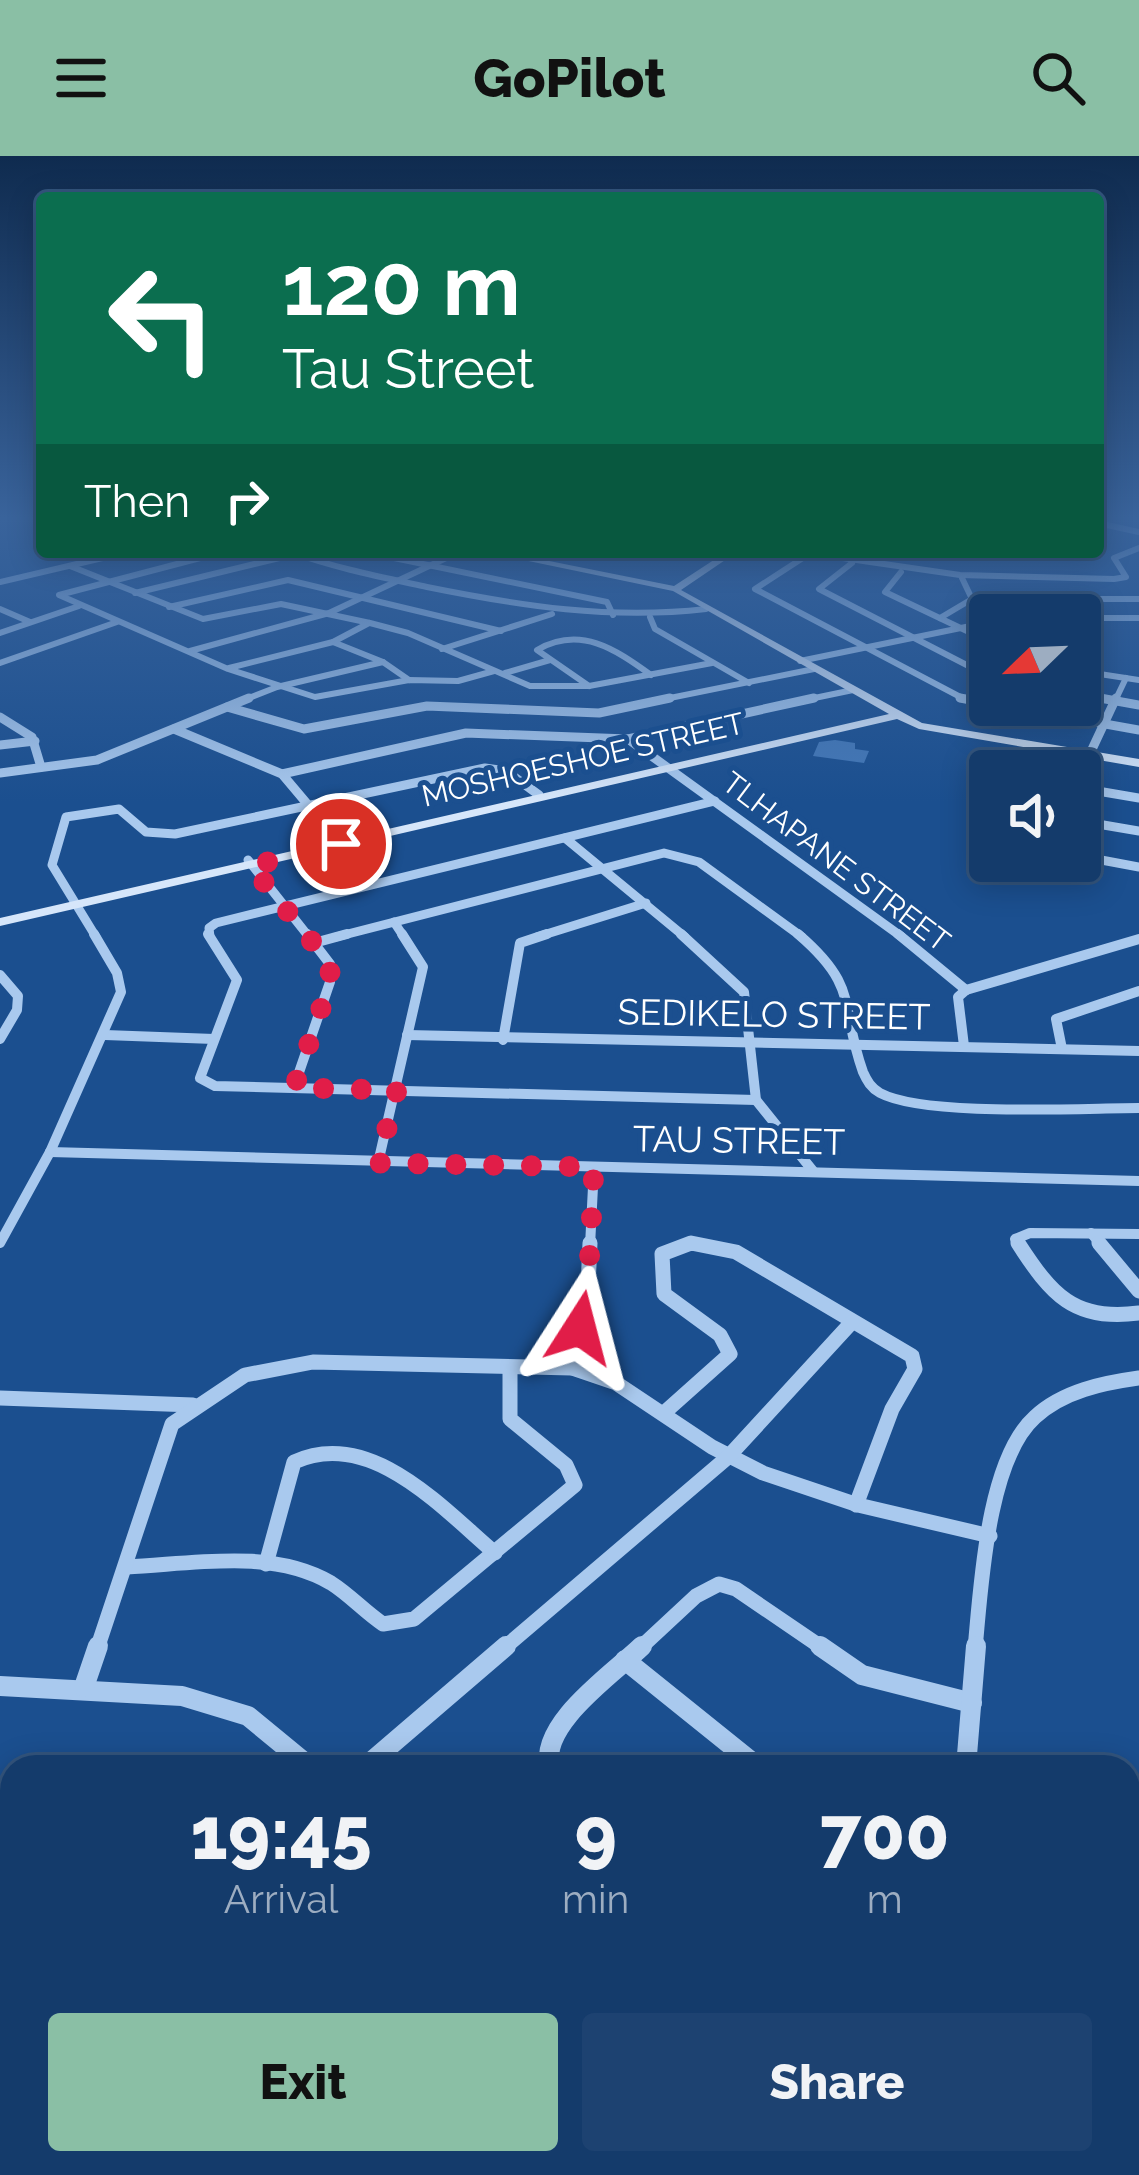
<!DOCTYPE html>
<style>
:root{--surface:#143b6b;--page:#1d4271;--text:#f1f3f6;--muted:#9dadc1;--line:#33557e;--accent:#8abfa5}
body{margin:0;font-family:Raleway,sans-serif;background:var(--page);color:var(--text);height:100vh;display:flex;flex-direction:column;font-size:45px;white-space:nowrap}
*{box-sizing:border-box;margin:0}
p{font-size:39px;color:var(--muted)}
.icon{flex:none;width:66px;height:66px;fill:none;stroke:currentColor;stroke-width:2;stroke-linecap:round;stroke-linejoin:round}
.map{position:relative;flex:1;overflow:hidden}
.panel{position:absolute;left:0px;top:1599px;width:1140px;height:420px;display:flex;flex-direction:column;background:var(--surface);border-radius:36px 36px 0 0;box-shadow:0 6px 30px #0003,0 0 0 3px var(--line)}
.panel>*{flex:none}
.top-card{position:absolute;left:36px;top:36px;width:1068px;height:366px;border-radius:12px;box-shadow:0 6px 30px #0003,0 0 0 3px var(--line);background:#0b6e4f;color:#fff;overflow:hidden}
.needle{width:78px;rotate:247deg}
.tools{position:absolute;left:969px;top:438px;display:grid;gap:24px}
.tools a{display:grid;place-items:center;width:132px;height:132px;border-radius:12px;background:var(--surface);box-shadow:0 6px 30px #0003,0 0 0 3px var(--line);font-size:60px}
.pin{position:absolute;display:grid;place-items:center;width:102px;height:102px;color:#fff;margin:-51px;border:6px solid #fff;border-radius:50%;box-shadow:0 3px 12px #0007}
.me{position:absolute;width:132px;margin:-66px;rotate:9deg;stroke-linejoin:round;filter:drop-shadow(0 0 9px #0008)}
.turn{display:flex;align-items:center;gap:42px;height:252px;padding:0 48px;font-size:54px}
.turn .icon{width:156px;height:156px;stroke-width:2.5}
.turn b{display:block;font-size:84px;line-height:102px}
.then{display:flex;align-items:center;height:114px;padding:0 48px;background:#0003;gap:24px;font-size:45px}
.eta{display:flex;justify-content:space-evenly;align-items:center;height:204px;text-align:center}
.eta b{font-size:72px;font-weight:800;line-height:84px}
.button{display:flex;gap:24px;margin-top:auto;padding:24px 48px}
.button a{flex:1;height:138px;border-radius:12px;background:var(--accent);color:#111;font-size:48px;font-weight:800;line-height:138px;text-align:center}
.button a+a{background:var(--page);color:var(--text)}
header{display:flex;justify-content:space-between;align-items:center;height:156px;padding:0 48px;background:var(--accent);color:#111;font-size:54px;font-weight:800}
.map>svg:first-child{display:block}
.building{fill:#4478b7}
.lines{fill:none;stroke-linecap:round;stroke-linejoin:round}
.street-far4{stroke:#a9c9ee;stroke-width:6}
.street-far3{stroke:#a9c9ee;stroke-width:9}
.street-far2{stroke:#a9c9ee;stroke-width:10}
.street-far1{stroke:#a9c9ee;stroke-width:15}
.street{stroke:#a9c9ee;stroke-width:20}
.secondary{fill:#d6e6fa;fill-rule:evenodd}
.route{stroke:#e11d48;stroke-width:21;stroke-dasharray:0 37.8}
.labels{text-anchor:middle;stroke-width:10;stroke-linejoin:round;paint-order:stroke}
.far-street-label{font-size:30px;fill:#fff;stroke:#1b4f8f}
.street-label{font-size:36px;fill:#fff;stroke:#1b4f8f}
</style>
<header><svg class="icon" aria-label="menu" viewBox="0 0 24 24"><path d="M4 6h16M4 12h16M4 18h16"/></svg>GoPilot<svg class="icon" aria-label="search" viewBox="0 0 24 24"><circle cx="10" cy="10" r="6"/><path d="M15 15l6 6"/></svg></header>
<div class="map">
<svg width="1139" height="2019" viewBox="0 0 1139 2019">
<rect width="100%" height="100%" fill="#1b4f8f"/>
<path class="building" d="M835 584 855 587V593L869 595 864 607 813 600 819 586Z"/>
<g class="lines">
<g class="street-far4">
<path d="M1098 367 1139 376"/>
<path d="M223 396 59 439 228 513 315 541 409 524 458 525 494 515"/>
<path d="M291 396C335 412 381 421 427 431 521 450 610 464 706 453"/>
<path d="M365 396 607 446 613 459"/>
<path d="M615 396 640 400 660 396"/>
<path d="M812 396 755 433 968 545"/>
<path d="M808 397 960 419 1114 423 1126 421 1114 402 1139 392"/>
<path d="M852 407 819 433 990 521"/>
<path d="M70 410 203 463 281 448 370 467 408 477 530 530H589L712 507"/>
<path d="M901 416 885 436 990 486"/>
<path d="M0 426 128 396"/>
<path d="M135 437 296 398"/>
<path d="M972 443H1139"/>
<path d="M169 451 288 424 501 475"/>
<path d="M0 453 30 466"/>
<path d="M650 461 655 473 749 527"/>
<path d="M940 462 972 443 962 422"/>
<path d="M1080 462H1139"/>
<path d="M0 477 79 450"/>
<path d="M333 486 383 506 409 524"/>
<path d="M442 493 552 458"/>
<path d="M190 495 329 457 459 396"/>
<path d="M800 505 990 466"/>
<path d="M0 507 117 466"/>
<path d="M229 512 333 486 369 467"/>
<path d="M1080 515 1139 524"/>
<path d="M505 517 550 504"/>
<path d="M589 530 537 494C580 469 615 493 651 519"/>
<path d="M1080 539 1118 545"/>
<path d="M241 545 277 531 383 506"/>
<path d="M655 545 814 513"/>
<path d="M800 545 853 534"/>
<path d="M1115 545 1126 522"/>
</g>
<g class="street-far3">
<path d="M960 542 1139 574"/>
<path d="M1100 542 1139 549"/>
<path d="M227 551 304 573 427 550 599 557 670 542"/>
<path d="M0 561 32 581 41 611"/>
<path d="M174 573 282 618 341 688"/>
<path d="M628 583 902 781"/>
<path d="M0 589 35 585"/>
<path d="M0 617 97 604 249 542"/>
<path d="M282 618 466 577 628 583 814 542"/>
<path d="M1080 619 1116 542"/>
<path d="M1080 632 1139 642"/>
<path d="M1080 665 1139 675"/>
<path d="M565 682 685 781"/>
<path d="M1080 700 1139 711"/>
<path d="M248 704 309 781"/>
<path d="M394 766 404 781"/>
<path d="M96 781 52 709 66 661 119 653 146 676 175 678 485 612 506 615 539 639"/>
<path d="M210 781 209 772 216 767 715 645"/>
<path d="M336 781 664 697 699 706 802 781"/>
<path d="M537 781 646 747"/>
</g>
<g class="street-far2">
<path d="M208 778 237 824 200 922 215 930 756 944"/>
<path d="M681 778 744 836 756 944 813 1015"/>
<path d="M798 778C861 832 839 849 863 916 867 925 871 932 880 937 925 961 1082 952 1139 952"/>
<path d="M898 778 966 834"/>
<path d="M314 787 347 778"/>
<path d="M0 819 18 840 17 854 0 883"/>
<path d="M966 834 1139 783"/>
<path d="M105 879 214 883"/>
<path d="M407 879 1139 895"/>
<path d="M503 884 520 787 547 778"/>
<path d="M964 890 958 841 966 834"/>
<path d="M1062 893 1056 863 1139 835"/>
<path d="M294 931 330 826V808L307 778"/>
<path d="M50 996 1139 1025"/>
<path d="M378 1007 423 811 402 778"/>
<path d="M1091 1077 1102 1090"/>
<path d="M0 1087 50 996 121 836 117 817 94 778"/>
<path d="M590 1090 594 1011"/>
<path d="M683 1090H706"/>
<path d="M1020 1090 1015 1083 1030 1077 1139 1078"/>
</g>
<g class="street-far1">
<path d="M1018 1087C1051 1138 1074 1166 1139 1157"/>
<path d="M1099 1087 1139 1135"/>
<path d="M572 1212 588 1131 590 1087"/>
<path d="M0 1242 193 1249"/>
<path d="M665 1256 730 1198 720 1179 664 1138 662 1098 691 1087 736 1096 912 1200 915 1213 892 1253 856 1349"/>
<path d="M266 1408 294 1306C370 1271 441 1351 495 1397"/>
<path d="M127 1411C192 1408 272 1392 331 1427 350 1439 365 1456 383 1468L414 1463 575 1329 566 1309 510 1263V1212"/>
<path d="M97 1493 172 1268 245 1219 313 1206 572 1212 616 1227 712 1291 763 1317 858 1349 990 1380"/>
<path d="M503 1493 728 1301 852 1166"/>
<path d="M639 1493 696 1440 719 1428 736 1433 824 1493"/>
<path d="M975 1493C981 1431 987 1304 1035 1261 1063 1235 1103 1227 1139 1222"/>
</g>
<g class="street">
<path d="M820 1490 862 1519 972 1547"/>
<path d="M625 1504 758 1611"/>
<path d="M0 1530 182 1540 248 1560 310 1611"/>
<path d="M84 1531 98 1490"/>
<path d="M365 1611 506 1490"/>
<path d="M550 1611C539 1568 613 1518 642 1490"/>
<path d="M966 1611 976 1490"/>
<path d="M0 1835 12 1821"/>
<path d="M253 2007 269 2019"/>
<path d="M473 2007 488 2019"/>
<path d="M718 2007 737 2019"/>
<path d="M0 2014 12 1999"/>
<path d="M100 2019 110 2007"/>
<path d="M550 2019 561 2007"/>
<path d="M925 2019 926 2007"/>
</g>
<path class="secondary" d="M485 396H504L674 430 726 396H737L681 434 922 567 1139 603V611L919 573 897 563 0 770V762L889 558 673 435Z"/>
</g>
<linearGradient id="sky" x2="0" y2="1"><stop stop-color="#0f2b4f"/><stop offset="0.56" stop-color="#39639b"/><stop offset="1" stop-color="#39639b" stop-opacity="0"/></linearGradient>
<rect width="1139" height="646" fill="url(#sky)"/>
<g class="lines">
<path class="route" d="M341 688 251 710 330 808V826L294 932 397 934 378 1007 594 1011 588 1132 580 1172"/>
</g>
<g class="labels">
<g class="far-street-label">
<text transform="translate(583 604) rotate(-13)" y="10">MOSHOESHOE STREET</text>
<text transform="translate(836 706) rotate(37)" y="10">TLHAPANE STREET</text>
</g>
<g class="street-label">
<text transform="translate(774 858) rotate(1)" y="13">SEDIKELO STREET</text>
<text transform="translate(739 984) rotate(1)" y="13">TAU STREET</text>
</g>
</g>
</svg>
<div class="tools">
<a><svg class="needle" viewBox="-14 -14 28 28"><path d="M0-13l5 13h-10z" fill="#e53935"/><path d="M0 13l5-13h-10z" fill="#9dadc1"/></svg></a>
<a><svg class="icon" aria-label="sound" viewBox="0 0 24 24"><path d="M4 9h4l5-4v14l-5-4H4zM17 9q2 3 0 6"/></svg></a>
</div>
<div class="pin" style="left:341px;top:688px;background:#d93025"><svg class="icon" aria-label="arrive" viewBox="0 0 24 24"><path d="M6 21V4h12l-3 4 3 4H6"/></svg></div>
<svg class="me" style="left:580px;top:1172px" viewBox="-20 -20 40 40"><path d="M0-17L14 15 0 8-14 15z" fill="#e11d48" stroke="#fff" stroke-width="4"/></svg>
<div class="top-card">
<div class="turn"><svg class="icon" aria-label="left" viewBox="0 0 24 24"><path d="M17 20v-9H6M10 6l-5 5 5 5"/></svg><div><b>120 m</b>Tau Street</div></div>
<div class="then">Then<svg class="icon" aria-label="right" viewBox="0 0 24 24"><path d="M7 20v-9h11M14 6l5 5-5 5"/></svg></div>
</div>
<section class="panel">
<div class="eta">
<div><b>19:45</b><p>Arrival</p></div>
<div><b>9</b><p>min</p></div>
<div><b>700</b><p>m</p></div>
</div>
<div class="button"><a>Exit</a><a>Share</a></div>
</section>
</div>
